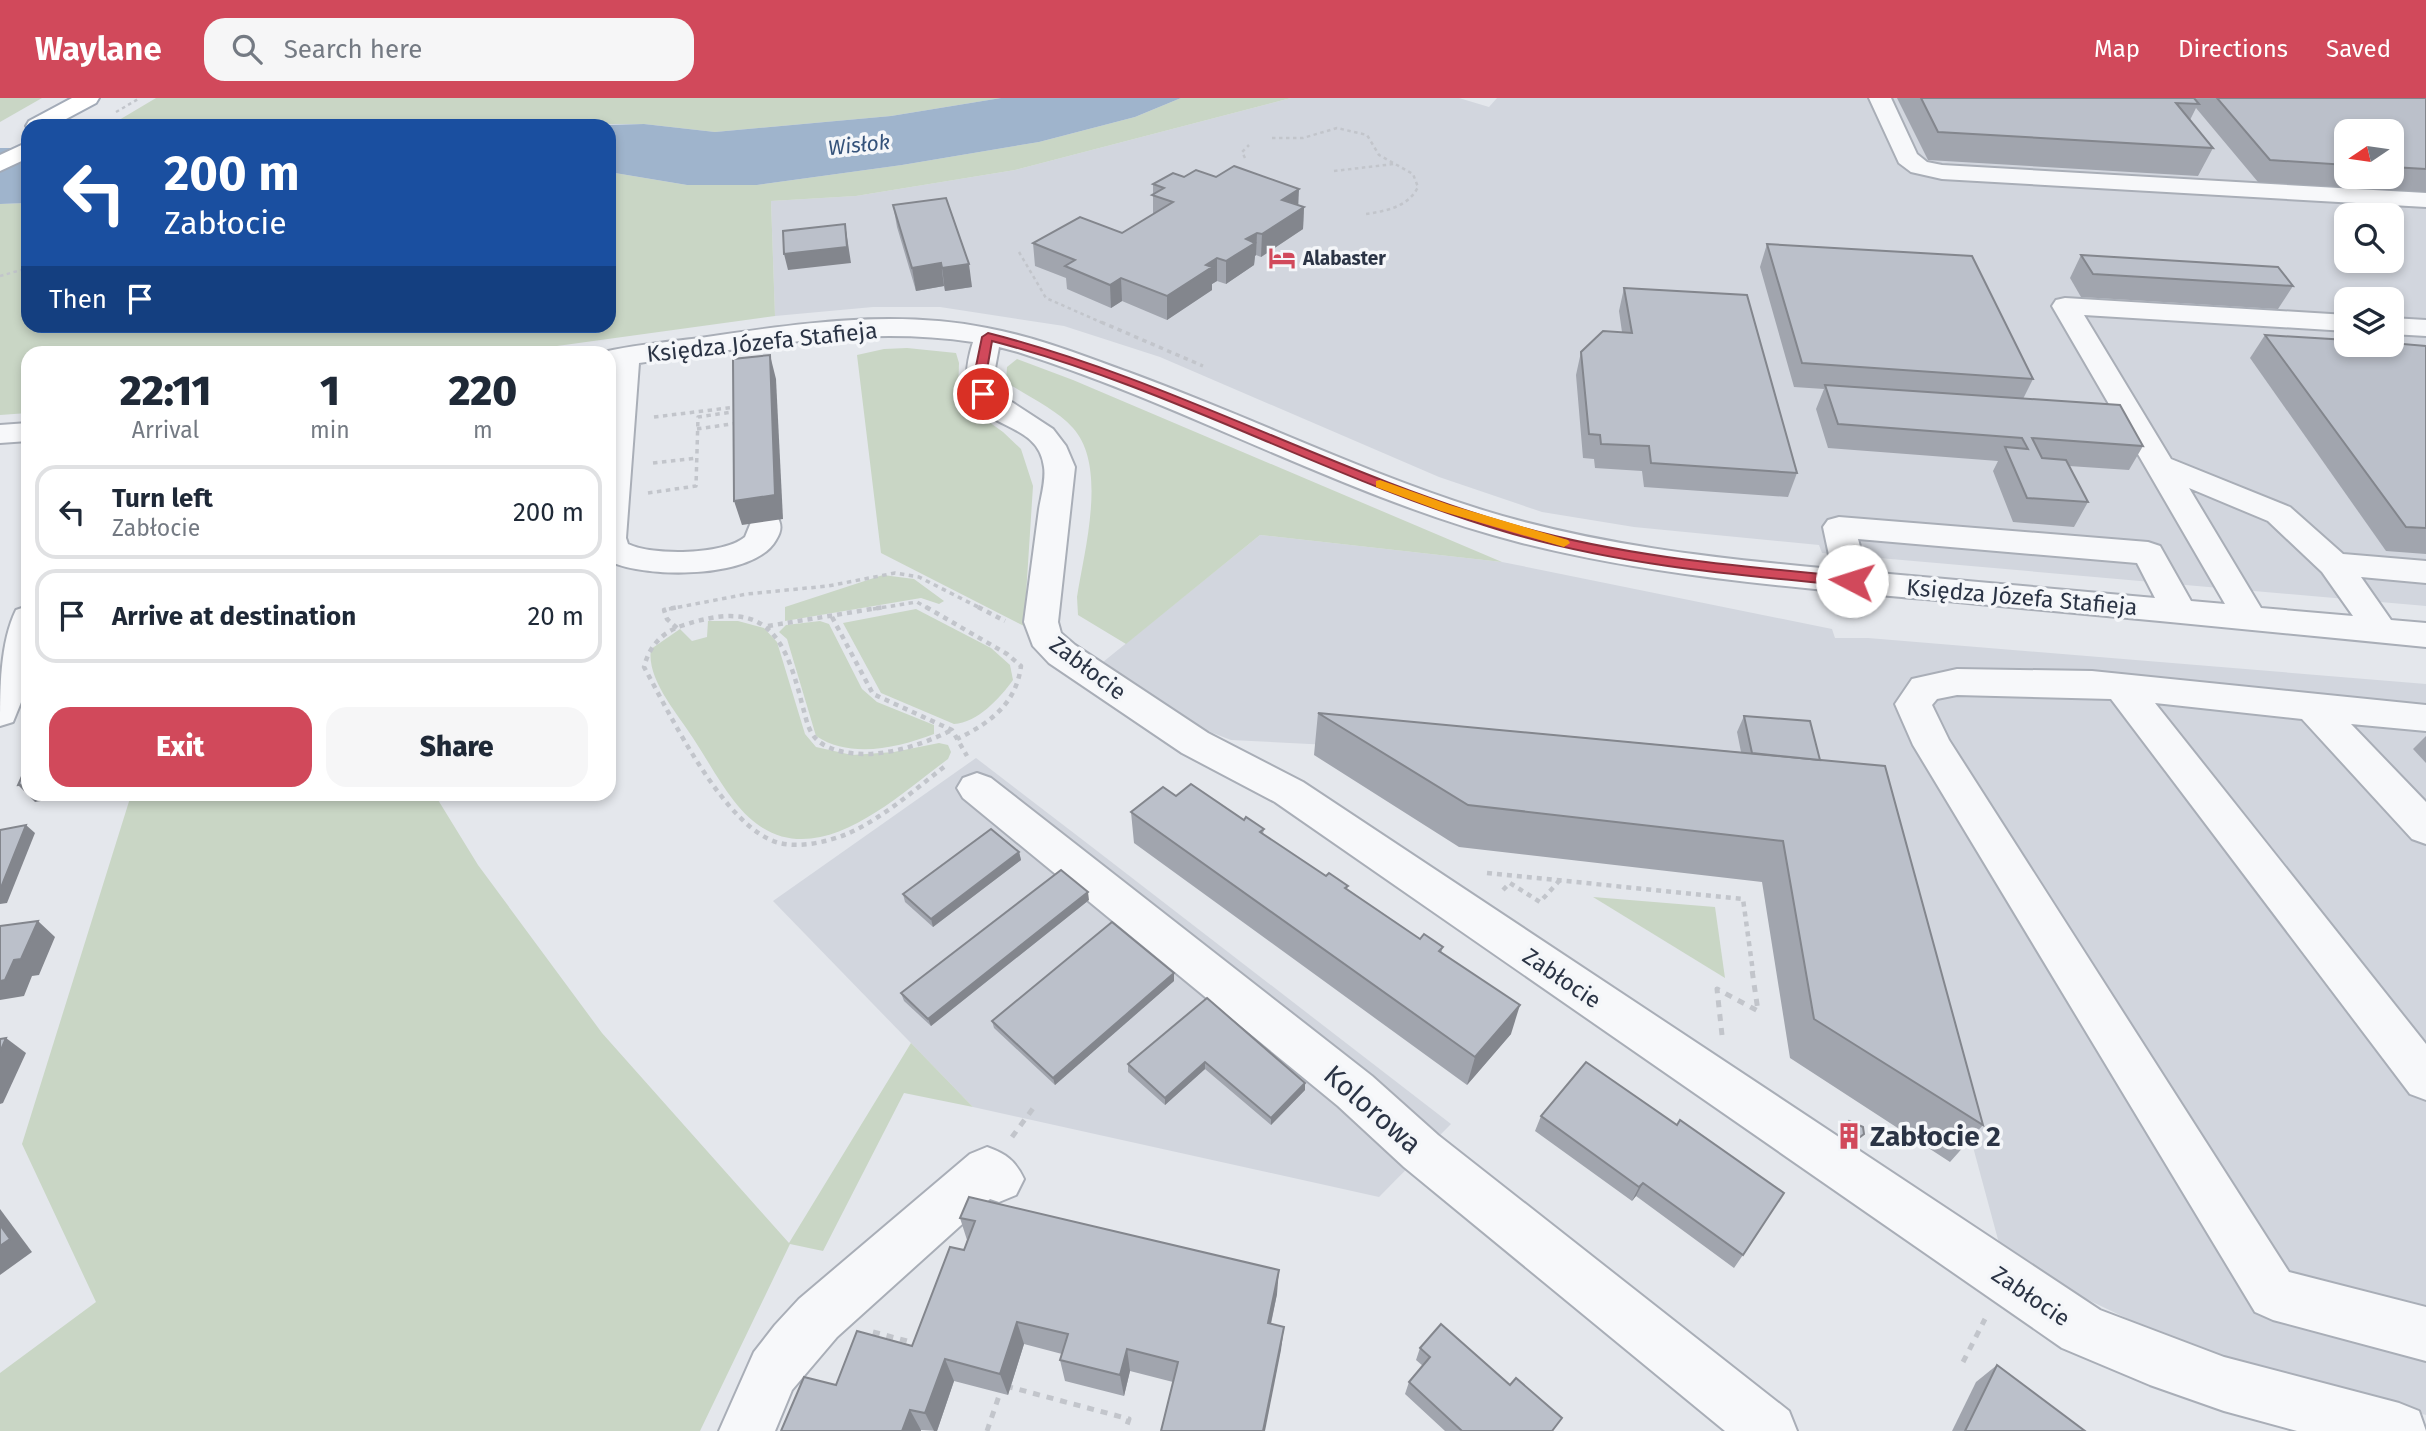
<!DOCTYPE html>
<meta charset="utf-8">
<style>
:root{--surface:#fff;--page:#f6f6f7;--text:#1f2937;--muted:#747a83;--line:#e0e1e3;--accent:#d1495b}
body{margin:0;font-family:"Fira Sans",sans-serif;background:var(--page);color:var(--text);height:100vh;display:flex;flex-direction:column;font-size:26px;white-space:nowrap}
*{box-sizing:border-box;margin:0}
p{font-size:23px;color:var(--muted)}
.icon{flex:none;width:38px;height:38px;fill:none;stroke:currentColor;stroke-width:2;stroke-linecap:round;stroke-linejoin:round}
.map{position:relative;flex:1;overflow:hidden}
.side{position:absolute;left:21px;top:248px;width:595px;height:455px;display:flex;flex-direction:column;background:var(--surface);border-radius:21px;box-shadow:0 4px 10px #0003}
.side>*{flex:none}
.guide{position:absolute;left:21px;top:21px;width:595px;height:214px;border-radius:21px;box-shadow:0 4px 10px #0003;background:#1a4fa0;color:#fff;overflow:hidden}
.needle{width:46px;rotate:257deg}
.controls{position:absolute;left:2334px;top:21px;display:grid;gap:14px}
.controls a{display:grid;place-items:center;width:70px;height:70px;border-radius:14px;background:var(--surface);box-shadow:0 4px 10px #0003;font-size:35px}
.pin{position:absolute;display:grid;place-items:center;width:60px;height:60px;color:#fff;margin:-30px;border:4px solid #fff;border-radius:50%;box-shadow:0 2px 7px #0007}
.me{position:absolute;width:77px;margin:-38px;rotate:275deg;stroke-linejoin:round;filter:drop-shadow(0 0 5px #0008)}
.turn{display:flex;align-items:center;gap:24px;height:147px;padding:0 28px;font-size:32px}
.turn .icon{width:91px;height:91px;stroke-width:2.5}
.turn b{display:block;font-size:49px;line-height:60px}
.then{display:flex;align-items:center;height:66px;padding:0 28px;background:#0003;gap:14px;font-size:26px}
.eta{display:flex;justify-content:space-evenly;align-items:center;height:119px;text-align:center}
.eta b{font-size:42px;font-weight:800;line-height:49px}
.action{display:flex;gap:14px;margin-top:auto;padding:14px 28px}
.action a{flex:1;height:80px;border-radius:21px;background:var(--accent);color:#fff;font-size:28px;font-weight:800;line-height:80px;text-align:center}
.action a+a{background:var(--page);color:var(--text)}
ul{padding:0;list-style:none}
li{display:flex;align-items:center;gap:21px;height:94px;margin:0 14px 10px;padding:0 14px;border:4px solid var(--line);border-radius:21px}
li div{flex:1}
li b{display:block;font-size:26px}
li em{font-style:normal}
header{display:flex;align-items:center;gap:42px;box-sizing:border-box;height:98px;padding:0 35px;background:var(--accent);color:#fff}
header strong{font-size:33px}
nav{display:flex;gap:38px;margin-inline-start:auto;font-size:24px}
.search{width:490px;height:63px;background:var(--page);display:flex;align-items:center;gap:18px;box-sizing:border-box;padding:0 24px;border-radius:21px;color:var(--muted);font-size:26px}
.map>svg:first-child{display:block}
.built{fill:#d2d6de;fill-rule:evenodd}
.green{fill:#c9d6c5}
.water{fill:#9fb4cc}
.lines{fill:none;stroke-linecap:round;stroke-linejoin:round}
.minor-casing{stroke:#a9aeb7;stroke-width:4}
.major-casing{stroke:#a3abb8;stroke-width:4}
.path-far3{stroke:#c2c5cb;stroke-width:2.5;stroke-dasharray:3.5 3.5;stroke-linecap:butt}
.path-far2{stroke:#c2c5cb;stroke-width:3.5;stroke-dasharray:4.5 4.5;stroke-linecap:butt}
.path-far1{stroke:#c2c5cb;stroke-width:4.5;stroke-dasharray:5 5;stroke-linecap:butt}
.path{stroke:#c2c5cb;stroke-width:5;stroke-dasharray:7 7;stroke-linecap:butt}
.minor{fill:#f7f8fa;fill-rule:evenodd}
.major{fill:#fff;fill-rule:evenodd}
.wall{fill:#a1a5ae;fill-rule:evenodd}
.shaded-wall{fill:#83868d}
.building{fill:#bbc0ca;stroke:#83868d;stroke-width:2}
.route{fill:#d1495b;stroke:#882f3b;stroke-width:2}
.slow{fill:#f59e0b}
.labels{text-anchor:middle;stroke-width:7;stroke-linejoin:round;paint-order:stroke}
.far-poi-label{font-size:19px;font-weight:bold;fill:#2b3445;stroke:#f4f6f9;text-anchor:start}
.far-water-label{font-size:21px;font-style:italic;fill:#34527a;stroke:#f4f6f9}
.street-label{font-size:23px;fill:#2b3445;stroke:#f4f6f9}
.near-street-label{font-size:28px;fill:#2b3445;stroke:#f4f6f9}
.near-poi-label{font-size:28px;font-weight:bold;fill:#2b3445;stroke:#f4f6f9;text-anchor:start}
</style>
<header>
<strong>Waylane</strong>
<div class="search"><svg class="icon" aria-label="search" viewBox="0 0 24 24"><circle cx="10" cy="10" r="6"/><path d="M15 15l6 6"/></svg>Search here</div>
<nav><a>Map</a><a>Directions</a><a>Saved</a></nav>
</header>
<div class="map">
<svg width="2426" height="1333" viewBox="0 0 2426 1333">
<rect width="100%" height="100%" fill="#e4e7ec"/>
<g class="built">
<path d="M1291 0H1459L1489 9 1497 0H2426V508L1822 455 1819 447 1634 429 1542 414 1439 379 1160 259 1064 228 940 209H873L775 218 771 103 856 98 1015 72ZM2347 33H2392V79H2347ZM2347 117H2392V163H2347ZM2347 201H2392V247H2347Z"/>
<path d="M1260 437 1502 464 1832 531 1835 540H1868L2426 586V1317L2210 1260 2082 1199 2000 1149 1877 693 1329 647 1231 642 1205 632 1103 564Z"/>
<path d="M976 660 1092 749 1451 1026 1379 1099 973 1009 773 803Z"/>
</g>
<g class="green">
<path d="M0 0H42L0 24Z"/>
<path d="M156 0H1001L891 18 715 34 644 26 109 28Z"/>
<path d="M1181 0H1291L1015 72 856 98 771 103 775 218 499 256H28V315L0 317V106L28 105V228H609V74L687 87H757L902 67 1039 44 1135 19Z"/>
<path d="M907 250 956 255 959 265 958 297 964 306 1003 334 1021 351 1033 388 1024 528 881 455 857 257 884 251Z"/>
<path d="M1017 261 1073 282 1502 464 1260 437 1126 546 1078 517 1077 499C1084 453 1108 369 1073 330 1056 311 1027 298 1006 284L1007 269Z"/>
<path d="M883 477 914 481 944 503 939 506 921 500 785 523V509Z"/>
<path d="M916 511 991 550 1010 567 1013 582C1000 600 977 625 954 626L881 595 843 525Z"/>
<path d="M708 523H738L764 530 777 544 805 636 816 649 852 657 894 654 939 645 948 647 951 654 948 661C886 707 801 790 734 703 719 684 707 661 693 640 678 616 646 581 651 551L680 531 692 543 707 539Z"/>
<path d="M820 523 829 526 862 591 877 604 934 627V636C897 650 851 661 816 638L787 541 779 534 786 527Z"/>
<path d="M131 697H435L478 767 602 935 789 1145 911 945 973 1009 904 995 823 1153 790 1146 700 1333H0V1275L96 1204 22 1046Z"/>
<path d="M1593 799 1715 809 1725 880Z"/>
</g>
<g class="water">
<path d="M1001 0H1181L1135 19 1039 44 902 67 757 87H687L609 74V28H569L644 26 715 34 891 18Z"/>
<path d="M0 50H28V105L0 106Z"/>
</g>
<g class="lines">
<defs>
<g id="minor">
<path d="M1869 0H1891L1917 56 1927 64 1942 67 2426 95V109L1942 81 1911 74 1899 65Z"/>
<path d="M2065 200 2347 217V233L2084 217 2171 361 2290 409 2343 456 2426 463V485L2361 479 2391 522 2426 525V549C2266 533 2107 518 1947 503 1804 490 1661 480 1522 445 1349 401 1189 308 1018 254L999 249 993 281 998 295 1053 331 1066 348 1075 369 1058 524 1061 535 1075 547 1208 635 1303 684 2100 1212 2224 1259 2399 1305 2419 1313 2426 1333H2297L2224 1313 2150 1287 2062 1250 1275 704 1182 655 1049 565 1033 548 1024 524C1029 486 1034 449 1039 411 1041 399 1046 381 1044 369 1037 309 942 343 973 244 862 227 748 250 639 265L626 440 628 446C652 458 724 457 745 439L754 417 765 414 776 417C782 426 782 432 776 442 755 481 646 481 609 463L610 269 609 256 599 255C632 247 667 244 700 240 794 226 893 211 987 230 1036 239 1081 257 1128 274 1246 317 1359 373 1479 411 1594 447 1713 460 1832 471L1823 429 1828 422 1839 419 2148 444 2160 448 2191 503 2225 506 2052 208 2056 202ZM2189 390 2268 423 2322 474 2353 518 2261 510ZM1858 441 2137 465 2155 500 1867 474Z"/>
<path d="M2392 220 2426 222V238L2392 236Z"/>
<path d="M28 325V343L0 345V327Z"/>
<path d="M28 508V587L13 624 0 628C0 591 0 545 16 512Z"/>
<path d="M1957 571 2092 573 2426 607V633L2351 626 2426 704V746L2412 741 2302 621 2155 605 2426 946V1002L2410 996 2111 601 1957 597 1937 601 1932 607 1949 642 2289 1174 2426 1209V1263L2273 1222 2255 1214 1913 647 1895 606 1912 581Z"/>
<path d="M977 675 991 680 1372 978 1438 1037 1789 1313 1797 1333H1725L1404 1069 1338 1008 963 700 957 690 963 680Z"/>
<path d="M987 1049C1006 1056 1015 1062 1024 1081L1016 1097 999 1104 990 1101 837 1239 792 1292 775 1333H719L754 1254 775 1227 799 1201 970 1056Z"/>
</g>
<g id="major">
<path d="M72 0H99L96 5 53 28H28V31L26 28 29 23Z"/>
<path d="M28 44V60L0 73V57Z"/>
</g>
</defs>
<use href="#minor" class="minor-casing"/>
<use href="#major" class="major-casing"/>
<g class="path-far3">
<path d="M116 14 140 0"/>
<path d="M1272 40H1303L1337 30 1367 37 1379 57 1413 76 1418 89C1408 109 1386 113 1366 116"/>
<path d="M1245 60 1242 54 1249 47"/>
<path d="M1334 73 1394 66"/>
<path d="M1019 154 1046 200 1105 226"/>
<path d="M0 178 28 170"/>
</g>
<g class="path-far2">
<path d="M1101 224 1203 268"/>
<path d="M572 256 582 254"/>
<path d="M654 319 736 309"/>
<path d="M697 331 738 325"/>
<path d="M653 365 697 360"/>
<path d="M648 395 696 388 698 319 739 313"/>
<path d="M669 511 747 496 828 488 895 475 919 479 982 511"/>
<path d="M873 511 917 504 929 511"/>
</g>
<g class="path-far1">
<path d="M926 509 1007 556 1021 568C1016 606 990 625 957 641"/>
<path d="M978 509 1005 523"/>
<path d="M832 519 873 596 952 632 967 658"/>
<path d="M768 528 884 509"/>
<path d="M677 530 667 521 664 512 678 509"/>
<path d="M944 669C913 693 883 720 847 736 827 744 801 750 779 745 724 730 670 616 644 569 649 549 661 535 681 528 763 500 784 533 802 606 807 623 808 638 824 647 862 667 916 650 952 632"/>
<path d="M1487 775 1743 801 1753 874"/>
<path d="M1503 792 1510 785 1540 804 1560 782"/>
</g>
<g class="path">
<path d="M1722 937 1717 891 1758 913 1752 872"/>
<path d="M1012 1039 1034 1009"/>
<path d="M873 1234 919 1246"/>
<path d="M1963 1264 1985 1221"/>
<path d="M1006 1288 1129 1321 1125 1333"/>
<path d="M987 1333 1001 1292"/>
</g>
<use href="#minor" class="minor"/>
<use href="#major" class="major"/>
</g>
<g class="wall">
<path d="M1897 0H2426V94L2258 84 2196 10 2190 22 2213 50 2198 78 1928 62ZM2347 33H2392V79H2347Z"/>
<path d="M1184 79 1304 109 1303 131 1261 159 1256 157 1255 158 1254 167 1226 186 1217 183 1212 186V192L1167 222 1122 203 1111 210 1067 191 1066 180 1035 168 1033 145 1122 135 1153 116V86Z"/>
<path d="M893 107 972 189 945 193 944 188 916 193 897 129Z"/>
<path d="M1767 146 2033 281 2023 301 2143 348 2129 372 2069 368 2088 404 2074 429 2013 424 1993 373 1998 363 1828 350 1816 311 1824 291 1794 289 1760 169Z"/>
<path d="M2081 157 2293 188 2278 211 2081 199 2070 180Z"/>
<path d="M1624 190 1797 375 1788 399 1644 389 1642 373 1595 370 1594 361 1583 360 1576 277 1581 254 1622 234 1619 213Z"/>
<path d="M2265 237 2426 248V456L2386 453 2250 260Z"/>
<path d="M1318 615 1741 654 1737 634 1744 618 1820 661 1983 1027 1950 1064 1790 960 1762 784 1459 749 1314 657Z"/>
<path d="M2426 638V665L2413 651Z"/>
<path d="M1176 698 1244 722 1264 731 1263 736 1326 778 1348 788 1347 791 1420 841 1443 849 1441 855 1511 936 1467 987 1134 745 1131 714Z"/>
<path d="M1019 754 1021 762 933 829 905 804 903 796Z"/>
<path d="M1089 802 931 928 904 903 901 895Z"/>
<path d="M1174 883 1055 987 994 930 992 923Z"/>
<path d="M1207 900 1305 992 1271 1027 1205 971 1165 1007 1128 974V966Z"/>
<path d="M1586 964 1743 1157 1734 1170 1636 1098 1632 1103 1535 1033 1541 1018Z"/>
<path d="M1849 1023 1864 1036 1855 1046H1848L1841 1041 1840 1035Z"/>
<path d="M960 1120 1277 1196 1271 1226 1281 1252 1173 1284 1130 1273 1124 1298 1065 1283 1060 1262 1062 1256 1024 1246 1008 1297 954 1283 937 1333 921 1332 836 1287 912 1248 964 1152 967 1142Z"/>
<path d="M1420 1250 1554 1333H1445L1405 1296 1409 1284 1423 1268 1416 1262Z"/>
<path d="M1997 1267 2085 1333H1952L1976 1284Z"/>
</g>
<g class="shaded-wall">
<path d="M1299 91 1298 113 1282 102Z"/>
<path d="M1304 109 1303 131 1261 159 1262 136Z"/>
<path d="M845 126 851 165 788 172 784 156Z"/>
<path d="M1257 135 1256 157 1255 158 1254 167 1226 186V163L1246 141Z"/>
<path d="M1217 160V183L1212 186V192L1167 222V198L1206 167Z"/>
<path d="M941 165 944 188 916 193 912 170Z"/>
<path d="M969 166 972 189 945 193 942 170Z"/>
<path d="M1121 180 1122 203 1111 210 1110 187Z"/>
<path d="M770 257 776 281 783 421 742 427 734 403Z"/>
<path d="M28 686V696H79L35 704 18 687Z"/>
<path d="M26 727 35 735 7 805 0 806V792Z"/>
<path d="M1019 754 1021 762 933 829 931 821Z"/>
<path d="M1088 794 1089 802 931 928 928 921Z"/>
<path d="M38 823 55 839 39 877 32 878 24 898 0 902V883Z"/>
<path d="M1174 875V883L1055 987 1053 980Z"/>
<path d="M1520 907 1511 936 1467 987 1475 959Z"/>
<path d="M6 940 26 955 3 1005 0 1006V954Z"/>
<path d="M1205 964V971L1165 1007V1000Z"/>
<path d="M1305 985V992L1271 1027V1020Z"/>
<path d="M1643 1085 1636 1098 1632 1103 1639 1089Z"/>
<path d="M0 1111 32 1154 0 1177Z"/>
<path d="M1279 1172 1277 1196 1266 1248 1268 1225Z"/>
<path d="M1017 1224 1024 1246 1008 1297 1000 1276Z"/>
<path d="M1284 1229 1281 1252 1265 1333H1263Z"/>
<path d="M1127 1251 1130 1273 1124 1298 1120 1277Z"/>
<path d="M945 1261 954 1283 937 1333H934L925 1315Z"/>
<path d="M910 1312 921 1332V1333H902Z"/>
</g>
<g class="building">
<path d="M1921 0H2194L2199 6 2176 5 2213 50 1938 34Z"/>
<path d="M2217 0H2426V71L2392 69V33H2347V67L2270 62Z"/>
<path d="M1234 68 1299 91 1282 102 1304 109 1262 136 1257 135 1246 141 1255 145 1226 163 1217 160 1206 167 1212 169 1167 198 1121 180 1110 187 1065 168 1075 162 1033 145 1080 119 1122 135 1173 104 1152 97 1164 90 1153 86 1173 75 1184 79 1196 72 1216 79Z"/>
<path d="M946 100 969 166 942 170 941 165 912 170 893 107Z"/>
<path d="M845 126 847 149 784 156 783 133Z"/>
<path d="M1767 146 1972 158 2033 281 1802 265Z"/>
<path d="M2081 157 2278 169 2293 188 2093 176Z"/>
<path d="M1624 190 1747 197 1797 375 1651 365 1649 348 1601 346 1600 337 1589 336 1581 254 1603 233 1632 235Z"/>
<path d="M2265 237 2347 242V247H2392V245L2426 248V430L2406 429Z"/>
<path d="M770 257 775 397 734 403 733 261Z"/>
<path d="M1825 287 2120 307 2143 348 2032 340 2042 360 2066 362 2088 404 2027 400 2005 349 2028 351 2022 340 1838 326Z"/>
<path d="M1318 615 1885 668 1983 1027 1814 921 1783 743 1468 707Z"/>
<path d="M1744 618 1810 623 1820 662 1752 655Z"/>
<path d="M28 665V686L18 687Z"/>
<path d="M1191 686 1244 722 1246 719 1264 731 1260 734 1326 778 1329 775 1348 788 1345 790 1420 841 1424 836 1443 849 1439 853 1520 907 1475 959 1131 714 1163 689 1176 698Z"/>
<path d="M26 727 0 792V732Z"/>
<path d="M991 731 1019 754 931 821 903 796Z"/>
<path d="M1061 772 1088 794 928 921 901 895Z"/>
<path d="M38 823 21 861 14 862 5 882 0 883V828Z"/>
<path d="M1112 824 1174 875 1053 980 992 923Z"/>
<path d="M1207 900 1305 985 1271 1020 1205 964 1165 1000 1128 966Z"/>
<path d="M6 940 0 954V941Z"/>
<path d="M1586 964 1677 1027 1680 1022 1784 1095 1743 1157 1643 1085 1639 1089 1541 1018Z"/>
<path d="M1849 1023 1863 1029 1864 1036 1860 1039H1853L1847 1033 1846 1027Z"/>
<path d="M969 1099 1279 1172 1268 1225 1284 1229 1263 1333H1161L1178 1264 1127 1251 1120 1277 1060 1262 1068 1236 1017 1224 1000 1276 945 1261 925 1315 910 1312 902 1333H781L804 1279 836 1287 857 1233 912 1248 950 1149 964 1152 975 1123 960 1120Z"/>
<path d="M0 1127 10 1141 0 1148Z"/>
<path d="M1441 1226 1510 1287 1516 1280 1562 1320 1552 1333H1462L1409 1284 1430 1259 1420 1250Z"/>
<path d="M1997 1267 2085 1333H1965Z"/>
</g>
<path class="route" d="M988 235C1169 281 1333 375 1513 427 1623 459 1738 468 1852 479L1859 483 1852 488C1735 477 1616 467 1503 433 1329 381 1169 289 992 243L985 283 989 296 979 298 973 283 982 239Z"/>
<path class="slow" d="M1380 382 1450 407 1568 442 1570 445 1564 449 1441 413 1376 389V383Z"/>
<defs>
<symbol id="hotel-bare" viewBox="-9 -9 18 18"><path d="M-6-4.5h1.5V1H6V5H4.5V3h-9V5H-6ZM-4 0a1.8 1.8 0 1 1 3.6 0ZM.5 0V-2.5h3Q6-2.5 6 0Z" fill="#d1495b" stroke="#f4f6f9" stroke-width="2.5" paint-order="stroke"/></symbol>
<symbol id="building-bare" viewBox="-9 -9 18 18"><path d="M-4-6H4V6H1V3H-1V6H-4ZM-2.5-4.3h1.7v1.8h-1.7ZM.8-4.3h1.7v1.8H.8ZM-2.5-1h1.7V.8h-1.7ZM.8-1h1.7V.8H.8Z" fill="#d1495b" stroke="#f4f6f9" stroke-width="2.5" paint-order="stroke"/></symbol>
</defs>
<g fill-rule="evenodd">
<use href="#hotel-bare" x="1263" y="141" width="38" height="38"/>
<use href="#building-bare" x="1830" y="1019" width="38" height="38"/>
</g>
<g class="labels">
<g class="far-poi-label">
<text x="1303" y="167">Alabaster</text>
</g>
<g class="far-water-label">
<text transform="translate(859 47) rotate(-6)" y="7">Wisłok</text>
</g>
<g class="street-label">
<text transform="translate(762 244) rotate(-6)" y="8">Księdza Józefa Stafieja</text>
<text transform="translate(2022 499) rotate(5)" y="8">Księdza Józefa Stafieja</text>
<text transform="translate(1088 570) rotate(37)" y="8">Zabłocie</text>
<text transform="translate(1562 880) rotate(34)" y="8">Zabłocie</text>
<text transform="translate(2031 1198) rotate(34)" y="8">Zabłocie</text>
</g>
<g class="near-street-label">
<text transform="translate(1373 1011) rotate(41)" y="10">Kolorowa</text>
</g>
<g class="near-poi-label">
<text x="1870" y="1048">Zabłocie 2</text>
</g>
</g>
</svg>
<div class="controls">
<a><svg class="needle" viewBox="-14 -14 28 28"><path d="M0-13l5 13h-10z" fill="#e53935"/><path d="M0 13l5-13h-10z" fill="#747a83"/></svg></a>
<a><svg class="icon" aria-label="search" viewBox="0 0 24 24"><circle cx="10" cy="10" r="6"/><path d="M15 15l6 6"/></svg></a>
<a><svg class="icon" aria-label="layers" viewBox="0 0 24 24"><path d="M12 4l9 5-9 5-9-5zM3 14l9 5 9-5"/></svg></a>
</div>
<div class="pin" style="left:983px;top:296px;background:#d93025"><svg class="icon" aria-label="arrive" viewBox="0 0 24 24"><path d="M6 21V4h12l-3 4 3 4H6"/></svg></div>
<svg class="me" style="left:1852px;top:483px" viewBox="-20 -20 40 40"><circle r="19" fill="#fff"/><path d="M0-13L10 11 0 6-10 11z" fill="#d1495b"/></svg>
<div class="guide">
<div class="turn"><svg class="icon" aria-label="left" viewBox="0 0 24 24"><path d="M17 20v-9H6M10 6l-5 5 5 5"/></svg><div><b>200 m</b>Zabłocie</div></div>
<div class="then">Then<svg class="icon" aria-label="arrive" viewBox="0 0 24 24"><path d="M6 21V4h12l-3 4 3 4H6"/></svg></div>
</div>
<section class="side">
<div class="eta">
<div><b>22:11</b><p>Arrival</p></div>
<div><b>1</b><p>min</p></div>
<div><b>220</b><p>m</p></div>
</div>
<ul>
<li><svg class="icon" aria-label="left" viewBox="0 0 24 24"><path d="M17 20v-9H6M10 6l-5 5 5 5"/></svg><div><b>Turn left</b><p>Zabłocie</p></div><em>200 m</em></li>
<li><svg class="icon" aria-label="arrive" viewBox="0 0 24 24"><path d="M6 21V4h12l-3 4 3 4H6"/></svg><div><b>Arrive at destination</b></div><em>20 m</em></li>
</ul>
<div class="action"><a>Exit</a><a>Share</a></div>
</section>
</div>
